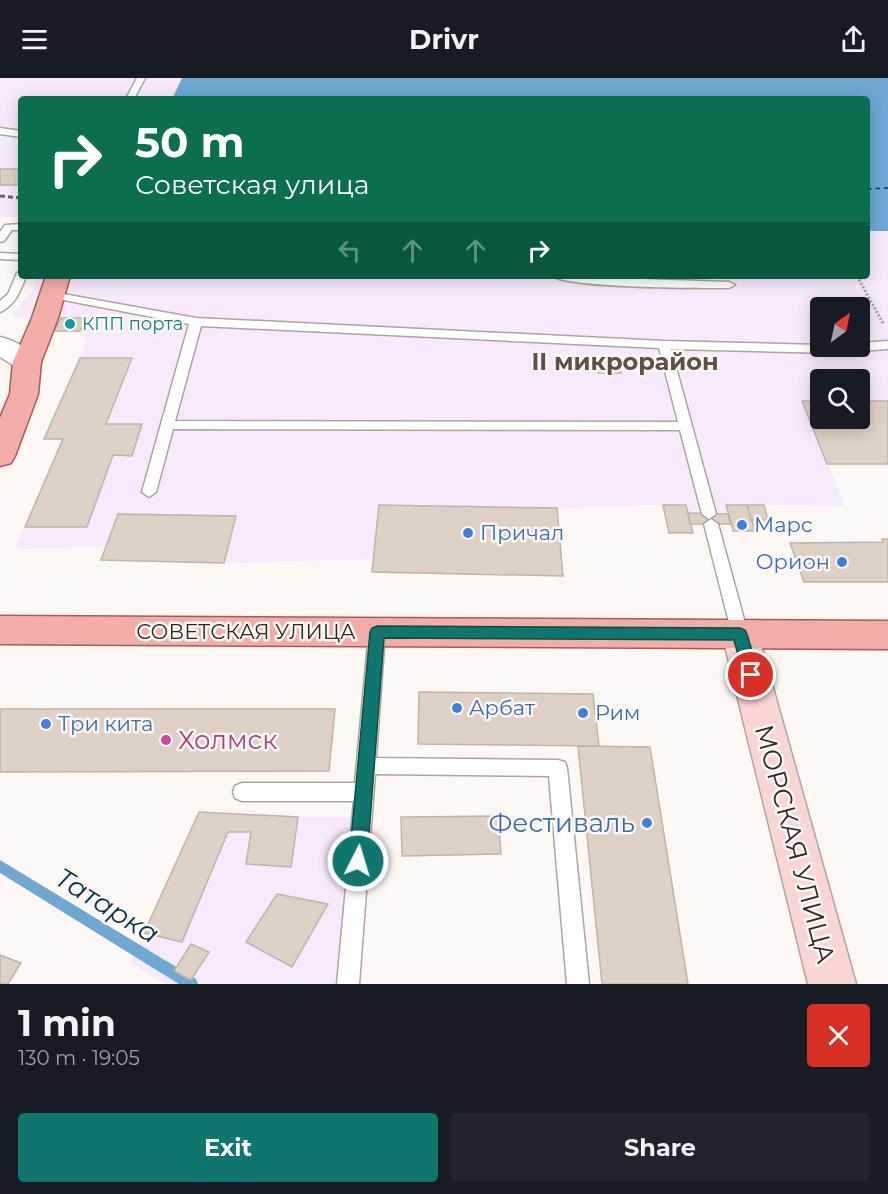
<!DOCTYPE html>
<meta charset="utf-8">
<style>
:root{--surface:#171b24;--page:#20242c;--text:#f1f3f6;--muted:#9ea1a6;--accent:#0f766e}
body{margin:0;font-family:Montserrat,sans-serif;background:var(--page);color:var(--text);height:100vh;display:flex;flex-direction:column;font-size:22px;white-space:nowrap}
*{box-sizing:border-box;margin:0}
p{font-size:20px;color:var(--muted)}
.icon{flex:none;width:33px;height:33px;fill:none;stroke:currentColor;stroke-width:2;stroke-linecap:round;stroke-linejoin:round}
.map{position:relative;height:906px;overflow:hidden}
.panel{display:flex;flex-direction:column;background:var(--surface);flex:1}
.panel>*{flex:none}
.banner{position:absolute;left:18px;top:18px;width:852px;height:183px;border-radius:6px;box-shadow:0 3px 15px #0003;background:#0b6e4f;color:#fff;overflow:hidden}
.needle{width:39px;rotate:33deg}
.fabs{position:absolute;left:810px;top:219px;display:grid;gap:12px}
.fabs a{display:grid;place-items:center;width:60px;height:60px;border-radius:6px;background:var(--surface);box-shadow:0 3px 15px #0003;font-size:30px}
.pin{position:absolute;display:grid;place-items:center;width:51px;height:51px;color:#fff;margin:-26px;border:3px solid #fff;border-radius:50%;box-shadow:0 2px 6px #0007}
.me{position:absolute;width:66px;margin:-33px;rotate:5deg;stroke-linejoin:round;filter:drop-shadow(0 0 4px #0008)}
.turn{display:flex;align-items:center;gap:21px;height:126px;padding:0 18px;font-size:27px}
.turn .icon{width:78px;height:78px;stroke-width:2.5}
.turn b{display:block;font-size:42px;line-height:51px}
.lanes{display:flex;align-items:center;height:57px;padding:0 18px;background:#0003;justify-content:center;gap:30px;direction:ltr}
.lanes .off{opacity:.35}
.round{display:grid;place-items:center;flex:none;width:63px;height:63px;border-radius:6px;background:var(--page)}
.head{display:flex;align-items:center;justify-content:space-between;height:102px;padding:0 18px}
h1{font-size:36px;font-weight:700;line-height:45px}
.cta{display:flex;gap:12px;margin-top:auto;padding:12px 18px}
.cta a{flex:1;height:69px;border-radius:6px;background:var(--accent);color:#fff;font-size:24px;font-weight:700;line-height:69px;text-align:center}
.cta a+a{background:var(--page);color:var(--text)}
header{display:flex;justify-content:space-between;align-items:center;height:78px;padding:0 18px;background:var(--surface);font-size:27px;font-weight:700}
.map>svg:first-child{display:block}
.industrial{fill:#f8eafd;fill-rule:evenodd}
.water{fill:#6ea8d3}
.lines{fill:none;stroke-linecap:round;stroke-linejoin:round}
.stream{fill:#6ea8d3;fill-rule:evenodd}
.ferry{stroke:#043451;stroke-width:1.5;stroke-dasharray:4.5 4;stroke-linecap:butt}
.building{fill:#ded0c5;stroke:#c1b3a8;stroke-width:1.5}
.service-casing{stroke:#b1a49a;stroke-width:3}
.tertiary-casing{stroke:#b1a49a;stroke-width:3}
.secondary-casing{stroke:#b1a49a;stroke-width:3}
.primary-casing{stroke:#a85b55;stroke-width:3}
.path{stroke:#a7a19d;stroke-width:3;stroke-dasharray:2 2;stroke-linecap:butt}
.service{fill:#fff;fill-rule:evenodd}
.tertiary{fill:#fff;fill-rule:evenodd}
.secondary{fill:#f9d6d4;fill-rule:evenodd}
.primary{fill:#f3ada9;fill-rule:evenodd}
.rail{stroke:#6d6763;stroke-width:3;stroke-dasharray:5 3;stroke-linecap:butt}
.route{fill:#0f766e;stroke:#0a4d48;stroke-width:1.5}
.culture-dot{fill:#0f9aa8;stroke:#fef8f4;stroke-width:2}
.shop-dot{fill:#3f7fe0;stroke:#fef8f4;stroke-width:2}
.hotel-dot{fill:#d1479c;stroke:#fef8f4;stroke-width:2}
.labels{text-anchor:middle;stroke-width:5;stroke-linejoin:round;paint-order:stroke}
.far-culture-label{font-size:18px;fill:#0d838f;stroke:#fef8f4;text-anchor:start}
.shop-label{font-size:21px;fill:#366cbe;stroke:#fef8f4;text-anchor:start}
.street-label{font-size:21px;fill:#2d2824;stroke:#fef8f4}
.quarter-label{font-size:24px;font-weight:bold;fill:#5c5047;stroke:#fef8f4}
.near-hotel-label{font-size:26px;fill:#b23c85;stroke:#fef8f4;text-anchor:start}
.near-shop-label{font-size:26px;fill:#366cbe;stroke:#fef8f4;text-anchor:end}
.near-street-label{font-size:26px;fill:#2d2824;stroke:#fef8f4}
.near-water-label{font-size:27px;font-style:italic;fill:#043451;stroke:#fef8f4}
</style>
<header><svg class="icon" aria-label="menu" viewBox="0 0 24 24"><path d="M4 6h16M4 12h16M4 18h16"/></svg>Drivr<svg class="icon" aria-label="share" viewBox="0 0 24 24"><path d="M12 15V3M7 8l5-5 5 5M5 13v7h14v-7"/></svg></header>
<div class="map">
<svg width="888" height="906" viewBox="0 0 888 906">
<rect width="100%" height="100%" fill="#fef8f4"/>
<g class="industrial">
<path d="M0 0H182L172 21H21V139H0Z"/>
<path d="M867 153H888V386H828L845 428 764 427 768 442H752L755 453H733L731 446H691L693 455H669L663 427 557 430 379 427 373 481 224 485 101 482 106 468 20 471 16 467 62 361H44L87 264 80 253H54L60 240 26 241 11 238 33 212 37 198H867ZM820 230H860V268H820ZM820 302H860V340H820Z"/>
<path d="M199 734 298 739H370L355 906H165L130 885Z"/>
</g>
<path class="water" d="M182 0H888V153H867V21H172Z"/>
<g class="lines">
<path class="stream" d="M0 782 196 901 198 906H179L0 795Z"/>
<path class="ferry" d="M867 111 888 110"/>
</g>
<g class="building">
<rect x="0" y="91" width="21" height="16"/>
<path d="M61 240H86L80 253H54Z"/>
<path d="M80 280H132L106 346H142L132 378 113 377 87 449H25L63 361H44Z"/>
<path d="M596 283H618L621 295H598Z"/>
<path d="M802 323H820V340H860V323H888V386H827Z"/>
<path d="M379 427 557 430 563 498 372 494Z"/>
<path d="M663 427H686L693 455H669Z"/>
<path d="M726 427H747L755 453H733Z"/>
<path d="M747 427H764L768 442H751Z"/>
<path d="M688 435 728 436 731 446H690Z"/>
<path d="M118 436 236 438 224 485 101 482Z"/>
<path d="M882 461H888V504H804L790 465 883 464Z"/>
<path d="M419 614 593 616 599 668 418 666Z"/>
<path d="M0 631H335L329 693 0 694Z"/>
<path d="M578 668 650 669 688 906H602Z"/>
<path d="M199 734 298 739 291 789 246 786 251 754H228L182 864 144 855Z"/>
<path d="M498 738 501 776 402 778 401 739Z"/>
<path d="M277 816 328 826 292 889 246 864Z"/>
<path d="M191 866 209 874 191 902 174 893Z"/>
<path d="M0 877 21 885 8 906H0Z"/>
</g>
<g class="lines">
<defs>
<g id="service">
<path d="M137 0H145L134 21H126Z"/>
<path d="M0 50 21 53V59L0 56Z"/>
<path d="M21 146V152H12L4 163 0 164V154L5 147Z"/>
<path d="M0 175 21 176V182L0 181Z"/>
<path d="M21 194V198H26C21 212 15 228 0 234V223L8 216 17 195Z"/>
<path d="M553 198 729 204 735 207 729 210C702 210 568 210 553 198Z"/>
<path d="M52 214 196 240 664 263 860 268V265L888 263V271L830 275 671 271 716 436 709 441 702 436 680 352 173 351 156 414 149 419 142 414 189 246 48 219 46 217ZM201 248 659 270 678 344 175 343Z"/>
<path d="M711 441 718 446 748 556 746 561 740 563 734 561 732 556 704 446Z"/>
<path d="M377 547 383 549 385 554 376 680 558 682 565 684 567 690 589 906H567L549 698 375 696 359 906H337L354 723H242L235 720 233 714 235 708 242 705H355L369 554 371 549Z"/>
</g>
<path id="tertiary" d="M0 259C14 262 32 272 41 284L37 290C21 294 13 287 0 279Z"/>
<path id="secondary" d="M740 542 753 546 758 556 856 906H808L722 556 727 546Z"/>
<g id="primary">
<path d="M46 198H70L58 240 41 284 38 316 15 378 11 385 0 388V340L10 316 13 284 32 240Z"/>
<path d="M0 538 888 543V571L0 566Z"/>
</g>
</defs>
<use href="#service" class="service-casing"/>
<use href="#tertiary" class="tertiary-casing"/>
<use href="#secondary" class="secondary-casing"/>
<use href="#primary" class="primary-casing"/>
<path class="path" d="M857 198 884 247"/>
<use href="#service" class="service"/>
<use href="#tertiary" class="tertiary"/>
<use href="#secondary" class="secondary"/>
<use href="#primary" class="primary"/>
<path class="rail" d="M0 118 21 120"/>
</g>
<path class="route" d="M377 548 740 550 745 552 747 556 759 597 756 602 751 604 745 602 734 562 384 560 367 783 364 789 358 792 352 789 349 783 370 554 372 550Z"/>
<circle class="culture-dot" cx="70" cy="246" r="6"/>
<g class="shop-dot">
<circle cx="742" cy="447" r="6"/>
<circle cx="468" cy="455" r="6"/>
<circle cx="842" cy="484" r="6"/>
<circle cx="457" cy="630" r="6"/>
<circle cx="583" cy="635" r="6"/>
<circle cx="46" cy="646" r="6"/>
<circle cx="647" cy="745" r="6"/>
</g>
<circle class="hotel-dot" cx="166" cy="662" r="6"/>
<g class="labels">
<g class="far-culture-label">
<text x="82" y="252">КПП порта</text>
</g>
<g class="shop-label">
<text x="754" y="454">Марс</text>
<text x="480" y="462">Причал</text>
<text x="830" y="491" text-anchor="end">Орион</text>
<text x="469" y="637">Арбат</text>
<text x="595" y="642">Рим</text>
<text x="58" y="653">Три кита</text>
</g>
<g class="street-label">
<text x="246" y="561">СОВЕТСКАЯ УЛИЦА</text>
</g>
<g class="quarter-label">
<text x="625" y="292">II микрорайон</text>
</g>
<g class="near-hotel-label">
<text x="178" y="671">Холмск</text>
</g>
<g class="near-shop-label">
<text x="635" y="754">Фестиваль</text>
</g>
<g class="near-street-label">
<text transform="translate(795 766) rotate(75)" y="9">МОРСКАЯ УЛИЦА</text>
</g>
<g class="near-water-label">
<text transform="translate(107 828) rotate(32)" y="9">Татарка</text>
</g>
</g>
</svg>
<div class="fabs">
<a><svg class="needle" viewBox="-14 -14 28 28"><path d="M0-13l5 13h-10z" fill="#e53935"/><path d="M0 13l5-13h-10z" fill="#9ea1a6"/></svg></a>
<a><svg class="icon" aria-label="search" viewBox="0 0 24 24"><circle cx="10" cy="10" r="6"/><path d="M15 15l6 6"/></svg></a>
</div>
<div class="pin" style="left:751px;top:597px;background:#d93025"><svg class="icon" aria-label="arrive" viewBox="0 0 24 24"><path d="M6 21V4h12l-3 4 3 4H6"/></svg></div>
<svg class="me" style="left:358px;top:783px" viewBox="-20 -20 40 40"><circle r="17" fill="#0f766e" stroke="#fff" stroke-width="3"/><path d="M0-11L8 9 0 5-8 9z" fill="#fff"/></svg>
<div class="banner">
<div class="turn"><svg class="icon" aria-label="right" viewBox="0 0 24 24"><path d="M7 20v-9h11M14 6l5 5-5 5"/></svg><div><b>50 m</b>Советская улица</div></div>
<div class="lanes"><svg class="icon off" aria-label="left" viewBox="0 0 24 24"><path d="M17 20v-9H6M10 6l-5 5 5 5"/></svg><svg class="icon off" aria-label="ahead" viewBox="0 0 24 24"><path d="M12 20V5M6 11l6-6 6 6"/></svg><svg class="icon off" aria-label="ahead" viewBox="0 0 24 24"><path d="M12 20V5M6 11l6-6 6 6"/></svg><svg class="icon" aria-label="right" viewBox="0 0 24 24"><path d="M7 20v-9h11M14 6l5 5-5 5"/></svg></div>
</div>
</div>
<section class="panel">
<div class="head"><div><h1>1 min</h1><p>130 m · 19:05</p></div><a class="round" style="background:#d93025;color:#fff"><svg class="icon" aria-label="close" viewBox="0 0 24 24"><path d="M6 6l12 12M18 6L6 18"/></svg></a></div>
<div class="cta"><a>Exit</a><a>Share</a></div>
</section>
